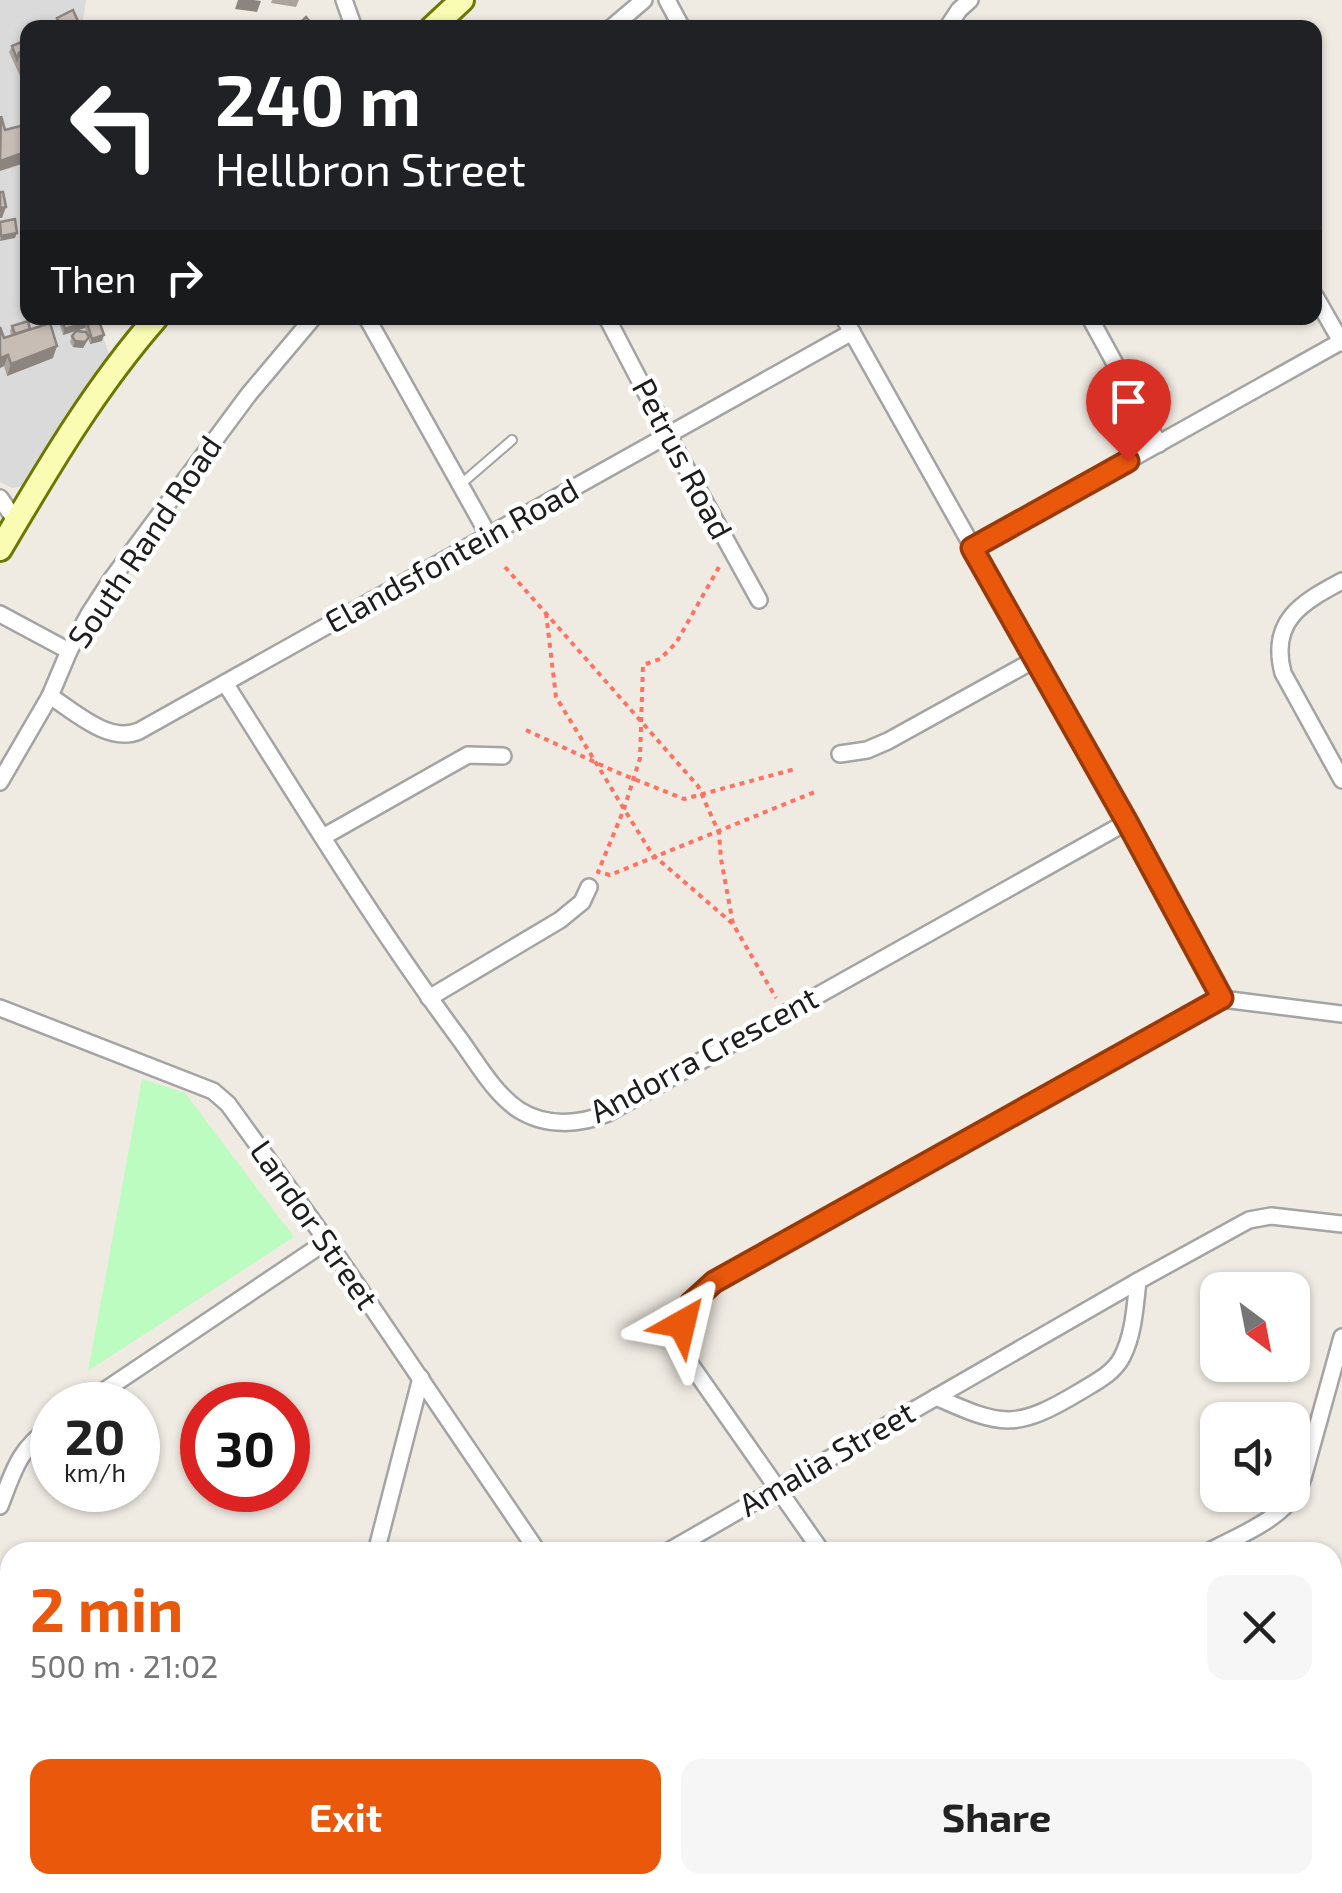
<!DOCTYPE html>
<meta charset="utf-8">
<style>
:root{--surface:#fff;--page:#f6f6f6;--text:#222;--muted:#767676;--accent:#ea580c}
body{margin:0;font-family:"Exo 2",sans-serif;background:var(--page);color:var(--text);height:100vh;display:flex;flex-direction:column;font-size:38px;white-space:nowrap}
*{box-sizing:border-box;margin:0}
p{font-size:32px;color:var(--muted)}
.icon{flex:none;width:55px;height:55px;fill:none;stroke:currentColor;stroke-width:2;stroke-linecap:round;stroke-linejoin:round}
.map{position:relative;flex:1;overflow:hidden}
.side{position:absolute;left:0px;top:1542px;width:1342px;height:352px;display:flex;flex-direction:column;background:var(--surface);border-radius:30px 30px 0 0;box-shadow:0 2px 8px #0004}
.side>*{flex:none}
.banner{position:absolute;left:20px;top:20px;width:1302px;height:305px;border-radius:20px;box-shadow:0 2px 8px #0004;background:#202124;color:#fff;overflow:hidden}
.needle{width:65px;rotate:148deg}
.fabs{position:absolute;left:1200px;top:1272px;display:grid;gap:20px}
.fabs a{display:grid;place-items:center;width:110px;height:110px;border-radius:20px;background:var(--surface);box-shadow:0 2px 8px #0004;font-size:50px}
.speed{position:absolute;left:30px;top:1382px;display:flex;gap:20px;font-size:50px;font-weight:700;text-align:center}
.speed>*{display:grid;place-content:center;width:130px;height:130px;border-radius:50%;background:var(--surface);box-shadow:0 2px 8px #0004;line-height:1}
.speed small{font-size:25px;font-weight:400}
.speed .limit{border:15px solid #d22;background:#fff;color:#111}
.pin{position:absolute;display:grid;place-items:center;width:85px;height:85px;color:#fff;margin:-102px -42px;border-radius:50% 50% 50% 0;rotate:-45deg;box-shadow:0 0 10px #0007}
.pin .icon{rotate:45deg}
.me{position:absolute;width:110px;margin:-55px;rotate:37deg;stroke-linejoin:round;filter:drop-shadow(0 0 8px #0008)}
.turn{display:flex;align-items:center;gap:35px;height:210px;padding:0 30px;font-size:45px}
.turn .icon{width:130px;height:130px;stroke-width:2.5}
.turn b{display:block;font-size:70px;line-height:85px}
.then{display:flex;align-items:center;height:95px;padding:0 30px;background:#0003;gap:20px;font-size:38px}
.round{display:grid;place-items:center;flex:none;width:105px;height:105px;border-radius:20px;background:var(--page)}
.overview{display:flex;align-items:center;justify-content:space-between;height:170px;padding:0 30px}
h1{font-size:60px;font-weight:700;line-height:75px;color:var(--accent)}
.button{display:flex;gap:20px;margin-top:auto;padding:20px 30px}
.button a{flex:1;height:115px;border-radius:20px;background:var(--accent);color:#fff;font-size:40px;font-weight:700;line-height:115px;text-align:center}
.button a+a{background:var(--page);color:var(--text)}
.map>svg:first-child{display:block}
.residential{fill:#dbdada}
.park{fill:#bcfcc1}
.parking{fill:#e1e1e1}
.lines{fill:none;stroke-linecap:round;stroke-linejoin:round}
.service-casing{stroke:#a4a4a4;stroke-width:12}
.minor-casing{stroke:#a4a4a4;stroke-width:20}
.secondary-casing{stroke:#6b7800;stroke-width:28}
.path{stroke:#ff7263;stroke-width:4;stroke-dasharray:5 5;stroke-linecap:butt}
.service{stroke:#fff;stroke-width:8}
.minor{stroke:#fff;stroke-width:15}
.secondary{stroke:#f9fcb2;stroke-width:22}
.wall{fill:#aba39c}
.shaded-wall{fill:#8b847f}
.building{fill:#c7bdb5;stroke:#8b847f;stroke-width:2.5}
.route-casing{stroke:#983908;stroke-width:25}
.route{stroke:#ea580c;stroke-width:18}
.labels{text-anchor:middle;stroke-width:9;stroke-linejoin:round;paint-order:stroke}
.street-label{font-size:32px;fill:#1d1d1d;stroke:#fff}
</style>
<div class="map">
<svg width="1342" height="1893" viewBox="0 0 1342 1893">
<rect width="100%" height="100%" fill="#efeae2"/>
<path class="residential" d="M0 0H86L82 27 28 28V318H97L111 360 30 481 24 486 12 488 0 482Z"/>
<path class="park" d="M142 1079 185 1093 294 1237 88 1371Z"/>
<path class="parking" d="M957 1885H1321L1324 1890V1893H943Z"/>
<g class="lines">
<defs>
<g id="service">
<path d="M461 484 512 440"/>
<path d="M1147 1885 1151 1893"/>
<path d="M1326 1885 1330 1893"/>
</g>
<g id="minor">
<path d="M344 0 354 28"/>
<path d="M667 0 682 28"/>
<path d="M611 28 644 0"/>
<path d="M947 28 959 10 970 0"/>
<path d="M1315 296 1342 343"/>
<path d="M367 318 489 536"/>
<path d="M607 318 668 435 759 600"/>
<path d="M844 318 1127 822 1222 999"/>
<path d="M1090 318 1159 444"/>
<path d="M0 498 16 521"/>
<path d="M972 548 1342 341"/>
<path d="M1342 581C1303 602 1269 620 1283 673L1342 780"/>
<path d="M0 614 69 651"/>
<path d="M225 683C300 801 373 922 456 1034 475 1059 493 1093 519 1110 546 1127 580 1125 608 1113L1127 822"/>
<path d="M50 696C75 712 109 744 139 731L852 332"/>
<path d="M840 754 867 750 888 741 1036 659"/>
<path d="M0 782 50 696 69 651 89 614 111 580 249 394 313 318"/>
<path d="M323 837 468 755 503 756"/>
<path d="M429 998 560 920 582 902 589 887"/>
<path d="M0 1008 213 1091 228 1104 327 1241 538 1552"/>
<path d="M936 1397C1003 1427 1016 1430 1081 1391 1096 1382 1114 1373 1122 1357 1134 1334 1135 1306 1138 1281"/>
<path d="M83 1405 327 1241"/>
<path d="M0 1506C14 1470 18 1450 52 1426"/>
<path d="M376 1552 421 1378"/>
<path d="M667 1552 1138 1281 1249 1220 1271 1216 1342 1224"/>
<path d="M822 1552 684 1355C675 1323 689 1301 714 1283L1222 999 1342 1014"/>
<path d="M1208 1552C1243 1533 1289 1518 1303 1478L1342 1337"/>
<path d="M1332 1632 1342 1626"/>
<path d="M290 1893 292 1885"/>
<path d="M541 1893 543 1885"/>
<path d="M824 1893 827 1885"/>
<path d="M877 1893 891 1885"/>
</g>
<g id="secondary">
<path d="M432 28 462 0"/>
<path d="M0 549C48 468 94 389 156 318"/>
</g>
</defs>
<use href="#service" class="service-casing"/>
<use href="#minor" class="minor-casing"/>
<use href="#secondary" class="secondary-casing"/>
<g class="path">
<path d="M505 567 698 786 719 833 721 859 733 924 776 998"/>
<path d="M719 567 676 643 660 659 643 665 640 758 624 809 598 872 610 875 817 791"/>
<path d="M546 613 556 697 624 809 652 854 733 924"/>
<path d="M526 730 614 771 684 799 795 769"/>
</g>
<use href="#service" class="service"/>
<use href="#minor" class="minor"/>
<use href="#secondary" class="secondary"/>
</g>
<g class="wall">
<path d="M272 0H299L296 7 271 3Z"/>
<path d="M28 43V73L20 76 9 52 12 46Z"/>
<path d="M58 318H98L102 341 90 344 88 338 83 348 73 347 70 342 72 336 87 334 85 328 63 335Z"/>
<path d="M12 326 30 329 53 358 7 376 4 366 0 368V327L4 338 11 335 10 331Z"/>
</g>
<g class="shaded-wall">
<path d="M238 0H254L261 1 257 12 235 9Z"/>
<path d="M28 63V73L20 76 24 65Z"/>
<path d="M28 151V162L0 171V161Z"/>
<path d="M6 207 2 218H0V208Z"/>
<path d="M17 233 15 238 0 241 1 236Z"/>
<path d="M87 322 85 328 63 335 65 329Z"/>
<path d="M104 335 102 341 90 344 92 339Z"/>
<path d="M89 337 83 348 73 347 75 341Z"/>
<path d="M57 346 53 358 7 376 11 364Z"/>
<path d="M8 355 4 366 0 368V358Z"/>
</g>
<g class="building">
<path d="M73 10 81 28H61L57 18Z"/>
<path d="M306 17 315 28H295Z"/>
<path d="M26 40 28 49 19 53 17 59 12 46Z"/>
<path d="M28 49V63L24 65 19 53Z"/>
<path d="M1 116 5 130 28 124V151L0 161Z"/>
<path d="M0 192H3L6 207 0 208Z"/>
<path d="M15 219 17 233 1 236 0 222Z"/>
<path d="M61 318H98L104 335 92 339 87 322 65 329Z"/>
<path d="M28 321 30 329 15 334 12 326Z"/>
<path d="M50 323 57 346 11 364 8 355 0 358V327L4 338Z"/>
<path d="M76 331 86 332 89 337 85 342 75 341 72 336Z"/>
</g>
<g class="lines">
<defs>
<path id="route" d="M682 1324 691 1303 714 1282 1222 998 1127 822 972 548 1128 461"/>
</defs>
<use href="#route" class="route-casing"/>
<use href="#route" class="route"/>
</g>
<g class="labels">
<g class="street-label">
<text transform="translate(682 459) rotate(62)" y="11">Petrus Road</text>
<text transform="translate(145 542) rotate(-56)" y="11">South Rand Road</text>
<text transform="translate(452 556) rotate(-29)" y="11">Elandsfontein Road</text>
<text transform="translate(704 1055) rotate(-28)" y="11">Andorra Crescent</text>
<text transform="translate(314 1225) rotate(55)" y="11">Landor Street</text>
<text transform="translate(827 1459) rotate(-30)" y="11">Amalia Street</text>
</g>
</g>
</svg>
<div class="fabs">
<a><svg class="needle" viewBox="-14 -14 28 28"><path d="M0-13l5 13h-10z" fill="#e53935"/><path d="M0 13l5-13h-10z" fill="#767676"/></svg></a>
<a><svg class="icon" aria-label="sound" viewBox="0 0 24 24"><path d="M4 9h4l5-4v14l-5-4H4zM17 9q2 3 0 6"/></svg></a>
</div>
<div class="speed"><div>20<small>km/h</small></div><div class="limit">30</div></div>
<div class="pin" style="left:1128px;top:461px;background:#d93025"><svg class="icon" aria-label="arrive" viewBox="0 0 24 24"><path d="M6 21V4h12l-3 4 3 4H6"/></svg></div>
<svg class="me" style="left:682px;top:1324px" viewBox="-20 -20 40 40"><path d="M0-17L14 15 0 8-14 15z" fill="#ea580c" stroke="#fff" stroke-width="4"/></svg>
<div class="banner">
<div class="turn"><svg class="icon" aria-label="left" viewBox="0 0 24 24"><path d="M17 20v-9H6M10 6l-5 5 5 5"/></svg><div><b>240 m</b>Hellbron Street</div></div>
<div class="then">Then<svg class="icon" aria-label="right" viewBox="0 0 24 24"><path d="M7 20v-9h11M14 6l5 5-5 5"/></svg></div>
</div>
<section class="side">
<div class="overview"><div><h1>2 min</h1><p>500 m · 21:02</p></div><a class="round"><svg class="icon" aria-label="close" viewBox="0 0 24 24"><path d="M6 6l12 12M18 6L6 18"/></svg></a></div>
<div class="button"><a>Exit</a><a>Share</a></div>
</section>
</div>
